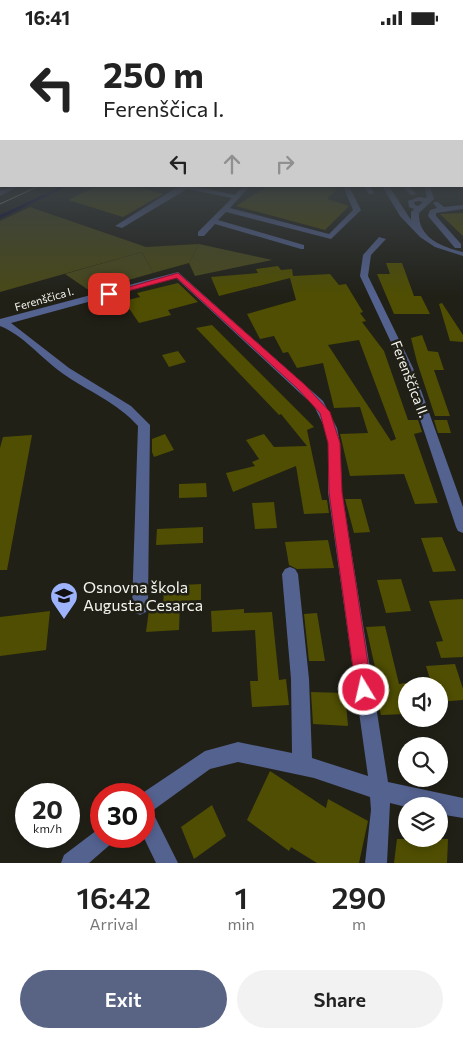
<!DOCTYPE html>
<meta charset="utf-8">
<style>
:root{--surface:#fff;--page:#f2f2f2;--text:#222;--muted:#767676;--accent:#596485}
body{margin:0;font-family:Commissioner,sans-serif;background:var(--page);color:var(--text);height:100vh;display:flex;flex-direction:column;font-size:19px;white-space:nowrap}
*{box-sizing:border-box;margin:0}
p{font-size:16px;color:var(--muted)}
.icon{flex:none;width:28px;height:28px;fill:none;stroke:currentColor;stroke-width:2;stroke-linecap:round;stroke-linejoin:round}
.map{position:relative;height:828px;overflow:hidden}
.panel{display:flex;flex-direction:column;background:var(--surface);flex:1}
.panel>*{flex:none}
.top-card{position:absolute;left:0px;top:0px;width:464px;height:152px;box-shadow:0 2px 8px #0003;background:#fff;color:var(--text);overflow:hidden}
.controls{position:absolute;left:398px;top:642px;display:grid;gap:10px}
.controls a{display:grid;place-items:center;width:50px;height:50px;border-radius:50%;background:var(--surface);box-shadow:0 2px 8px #0003;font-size:25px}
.speed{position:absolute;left:15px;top:748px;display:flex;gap:10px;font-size:25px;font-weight:700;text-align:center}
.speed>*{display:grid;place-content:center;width:65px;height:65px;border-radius:50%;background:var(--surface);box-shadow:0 2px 8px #0003;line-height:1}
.speed small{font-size:12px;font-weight:400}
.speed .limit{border:8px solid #d22;background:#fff;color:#111}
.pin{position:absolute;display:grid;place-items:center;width:42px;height:42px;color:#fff;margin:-21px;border-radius:10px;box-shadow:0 2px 8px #0006}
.me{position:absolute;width:55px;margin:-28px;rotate:351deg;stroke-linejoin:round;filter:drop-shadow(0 0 4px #0008)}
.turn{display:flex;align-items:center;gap:18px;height:105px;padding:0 20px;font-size:22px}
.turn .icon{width:65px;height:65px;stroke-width:2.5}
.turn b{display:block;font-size:35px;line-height:42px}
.lanes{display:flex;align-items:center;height:48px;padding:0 20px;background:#0003;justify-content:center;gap:25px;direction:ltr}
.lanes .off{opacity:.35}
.eta{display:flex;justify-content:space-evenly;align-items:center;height:85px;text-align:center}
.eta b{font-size:30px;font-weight:600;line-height:35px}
.cta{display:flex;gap:10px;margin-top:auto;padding:10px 20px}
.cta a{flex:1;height:58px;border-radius:30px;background:var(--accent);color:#fff;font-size:20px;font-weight:600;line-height:58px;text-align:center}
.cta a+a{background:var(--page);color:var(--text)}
.status{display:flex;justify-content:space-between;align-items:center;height:35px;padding:0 25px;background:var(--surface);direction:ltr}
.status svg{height:14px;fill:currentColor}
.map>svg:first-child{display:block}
.green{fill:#494916}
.forest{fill:#49491b}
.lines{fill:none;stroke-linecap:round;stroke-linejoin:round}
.stream{stroke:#05003e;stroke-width:3}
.building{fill:#4f4e02;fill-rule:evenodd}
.minor{fill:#546290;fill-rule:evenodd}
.tram{stroke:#bebeb7;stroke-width:1}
.route{fill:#e11d48;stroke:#92132f}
.labels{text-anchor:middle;stroke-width:5;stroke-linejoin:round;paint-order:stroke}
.far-street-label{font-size:11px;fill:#f5f5ef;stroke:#202017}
.street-label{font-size:14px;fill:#f5f5ef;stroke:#202017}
.near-poi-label{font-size:16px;fill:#f5f5ef;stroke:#202017;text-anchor:start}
</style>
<div class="status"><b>16:41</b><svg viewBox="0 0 49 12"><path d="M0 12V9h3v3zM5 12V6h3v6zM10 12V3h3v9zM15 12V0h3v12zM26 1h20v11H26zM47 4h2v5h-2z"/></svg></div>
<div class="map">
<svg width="463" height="828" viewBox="0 0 463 828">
<rect width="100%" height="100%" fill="#202017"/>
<path class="green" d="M30 172 146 212 199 209 189 228 153 238 142 217 0 257V186Z"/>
<g class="forest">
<path d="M199 209 272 225 195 241 189 228Z"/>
<path d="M142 217 153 238 90 256 65 239Z"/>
</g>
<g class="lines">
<path class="stream" d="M0 182 65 151"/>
</g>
<g class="building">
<path d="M97 151H136L163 159 123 182 68 165Z"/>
<path d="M268 151H324L337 154 327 164 349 171 325 195 236 171Z"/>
<path d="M463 178V201L440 179Z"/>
<path d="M386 228H402L414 261H421L430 279H394L377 239H390Z"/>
<path d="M278 231 281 235 292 234 293 241 330 239 339 250 346 249 363 277 360 278 366 286 362 287 384 316 408 385H418L422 397 414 399 438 468 415 469 404 439 350 441 340 399 368 398 360 372 334 373 323 328 297 333 288 317 283 318 274 301 260 304 247 279 296 265 290 243 219 261 211 242 258 238 256 234ZM359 305 396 404 391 406 328 310Z"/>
<path d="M178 248 198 267 168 275 171 280 139 288 124 266 140 262 137 258Z"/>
<path d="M442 268 463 300V307L450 306 439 269Z"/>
<path d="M212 290 314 392 307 395 322 465H327L329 478 304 479 296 431 233 457 226 438 255 431 252 427 259 424 246 405 264 399 274 412 307 411 281 379 279 380 196 293Z"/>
<path d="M422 300 428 316 438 317 444 335H434L450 381H435L417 327 411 303Z"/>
<path d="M178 316 186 327 169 332 162 320Z"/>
<path d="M434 385H447L451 398H438Z"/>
<path d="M165 399 174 415 154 422 152 417V404Z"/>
<path d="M32 400 7 535H0V413L3 402Z"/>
<path d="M206 448 207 462 179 463V449Z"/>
<path d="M345 464H361L370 497 354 498Z"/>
<path d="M274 467 277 493 255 494 252 468Z"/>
<path d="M203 492V508L156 510 157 494Z"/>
<path d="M442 502 456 536 433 537 421 503Z"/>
<path d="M328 505 334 533 297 534 289 530 285 507Z"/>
<path d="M401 544 411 576 386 578 377 545Z"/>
<path d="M201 549V565L180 566 179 595 146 597 149 575H163L164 551Z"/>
<path d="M463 564V622L441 623 436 607 443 606 429 566Z"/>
<path d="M244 574V578L272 577 279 645 286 644 289 670 252 672 250 646H258L255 595 212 597 211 576Z"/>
<path d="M50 576 46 615 0 621V582Z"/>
<path d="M317 578 325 626H309L304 579Z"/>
<path d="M385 591 399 649 406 648V679L381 680 374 650H379L366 592Z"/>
<path d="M455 629 463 654V665L439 667V651H432L426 631Z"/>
<path d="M311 657 345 658 348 691 313 689Z"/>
<path d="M270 736 326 773 328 764 368 786 359 828H317L291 812 289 816 247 785Z"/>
<path d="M212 770 226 801 194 824 181 792Z"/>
<path d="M397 804H448L447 828H394Z"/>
</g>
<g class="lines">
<g class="minor">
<path d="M11 151H20L0 161V156Z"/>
<path d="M179 151H193L235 160 243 151H250L230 173 329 199 353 175 343 151H349L361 175 331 204 226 177 218 185 304 210V214H301L215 189 204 201H198V197L232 163 187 154 122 193 115 191Z"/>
<path d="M363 151H370L374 158 369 159Z"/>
<path d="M382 151H389L411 185V177L414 174 409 172 408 166 419 162 427 163 424 151H430L434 164 419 178C418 203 442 212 463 217V221L435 212 420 202 400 181ZM419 166 423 167 418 171 415 170 414 167Z"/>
<path d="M402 151H409L416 159 411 160Z"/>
<path d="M434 167H438L444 172 463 170V174L436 178V181L461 209V213H455L428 181 430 175 437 173 433 168Z"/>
<path d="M379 202 386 204 371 220 368 241 413 333 463 472V498L458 496 456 492 403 333 360 241 363 220Z"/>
<path d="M178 237 323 366 337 393 340 408 342 457 388 747 463 763V783L439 779V771L406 772 390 768 387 828H365L371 775 370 762 314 743 238 727 210 734 152 776 178 828H156L143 801 144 759H141L205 716 238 707 292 718 291 644 282 539 285 534 290 532 295 534 298 539 309 644 312 723 368 741 328 457V408L325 393 314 371 176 243 11 288 69 333 131 371 150 390 148 572 146 577 140 580 134 577 132 572 138 391C117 367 87 356 62 338 41 323 23 300 0 291V284Z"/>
<path d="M101 792V801H115L112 808 89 828H61L64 820Z"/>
</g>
<path class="tram" d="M0 169 39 151"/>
</g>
<linearGradient id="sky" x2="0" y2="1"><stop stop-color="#12120d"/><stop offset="0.56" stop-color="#3c4247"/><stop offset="1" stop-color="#3c4247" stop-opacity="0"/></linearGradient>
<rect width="463" height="261" fill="url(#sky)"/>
<path class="route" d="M178 238 305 350 330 377 340 408 342 457 372 655 370 661 364 663 358 661 356 655 329 457 328 408 320 378 298 354 177 243 109 261 105 259Z"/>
<defs>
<symbol id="school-pin" viewBox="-11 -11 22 30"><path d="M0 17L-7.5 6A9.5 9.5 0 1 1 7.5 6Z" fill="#9db4fd" stroke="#202017"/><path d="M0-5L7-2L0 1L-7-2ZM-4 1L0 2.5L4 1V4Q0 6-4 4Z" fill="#111"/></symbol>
</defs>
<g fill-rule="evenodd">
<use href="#school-pin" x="48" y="545" width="32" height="43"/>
</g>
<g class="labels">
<g class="far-street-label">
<text transform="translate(44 264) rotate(-16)" y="4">Ferenščica I.</text>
</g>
<g class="street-label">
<text transform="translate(410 344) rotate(69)" y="5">Ferenščica II.</text>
</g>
<g class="near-poi-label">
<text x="83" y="558">Osnovna škola<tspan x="83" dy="18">Augusta Cesarca</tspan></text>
</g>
</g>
</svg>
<div class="controls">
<a><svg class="icon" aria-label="sound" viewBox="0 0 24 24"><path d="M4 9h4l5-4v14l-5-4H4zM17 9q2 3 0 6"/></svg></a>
<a><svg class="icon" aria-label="search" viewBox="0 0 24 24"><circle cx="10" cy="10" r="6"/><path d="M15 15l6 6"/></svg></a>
<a><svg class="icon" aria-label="layers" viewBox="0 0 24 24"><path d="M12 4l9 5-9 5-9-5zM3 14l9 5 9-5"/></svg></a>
</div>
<div class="speed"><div>20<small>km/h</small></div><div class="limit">30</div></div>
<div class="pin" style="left:109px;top:259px;background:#d93025"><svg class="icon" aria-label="arrive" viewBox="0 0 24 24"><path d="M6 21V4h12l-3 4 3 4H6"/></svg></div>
<svg class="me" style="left:364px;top:655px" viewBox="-20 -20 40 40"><circle r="17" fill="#e11d48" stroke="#fff" stroke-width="3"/><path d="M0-11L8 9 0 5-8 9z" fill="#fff"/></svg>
<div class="top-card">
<div class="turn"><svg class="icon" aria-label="left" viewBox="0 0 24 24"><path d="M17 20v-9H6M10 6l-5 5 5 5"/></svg><div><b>250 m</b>Ferenščica I.</div></div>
<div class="lanes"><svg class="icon" aria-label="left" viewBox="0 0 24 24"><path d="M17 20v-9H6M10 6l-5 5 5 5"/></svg><svg class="icon off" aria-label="ahead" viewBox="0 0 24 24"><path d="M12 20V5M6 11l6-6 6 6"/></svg><svg class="icon off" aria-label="right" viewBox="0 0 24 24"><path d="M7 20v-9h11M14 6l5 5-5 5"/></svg></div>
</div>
</div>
<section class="panel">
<div class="eta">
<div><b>16:42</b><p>Arrival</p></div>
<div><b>1</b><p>min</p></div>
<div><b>290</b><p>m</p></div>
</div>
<div class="cta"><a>Exit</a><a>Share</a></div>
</section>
